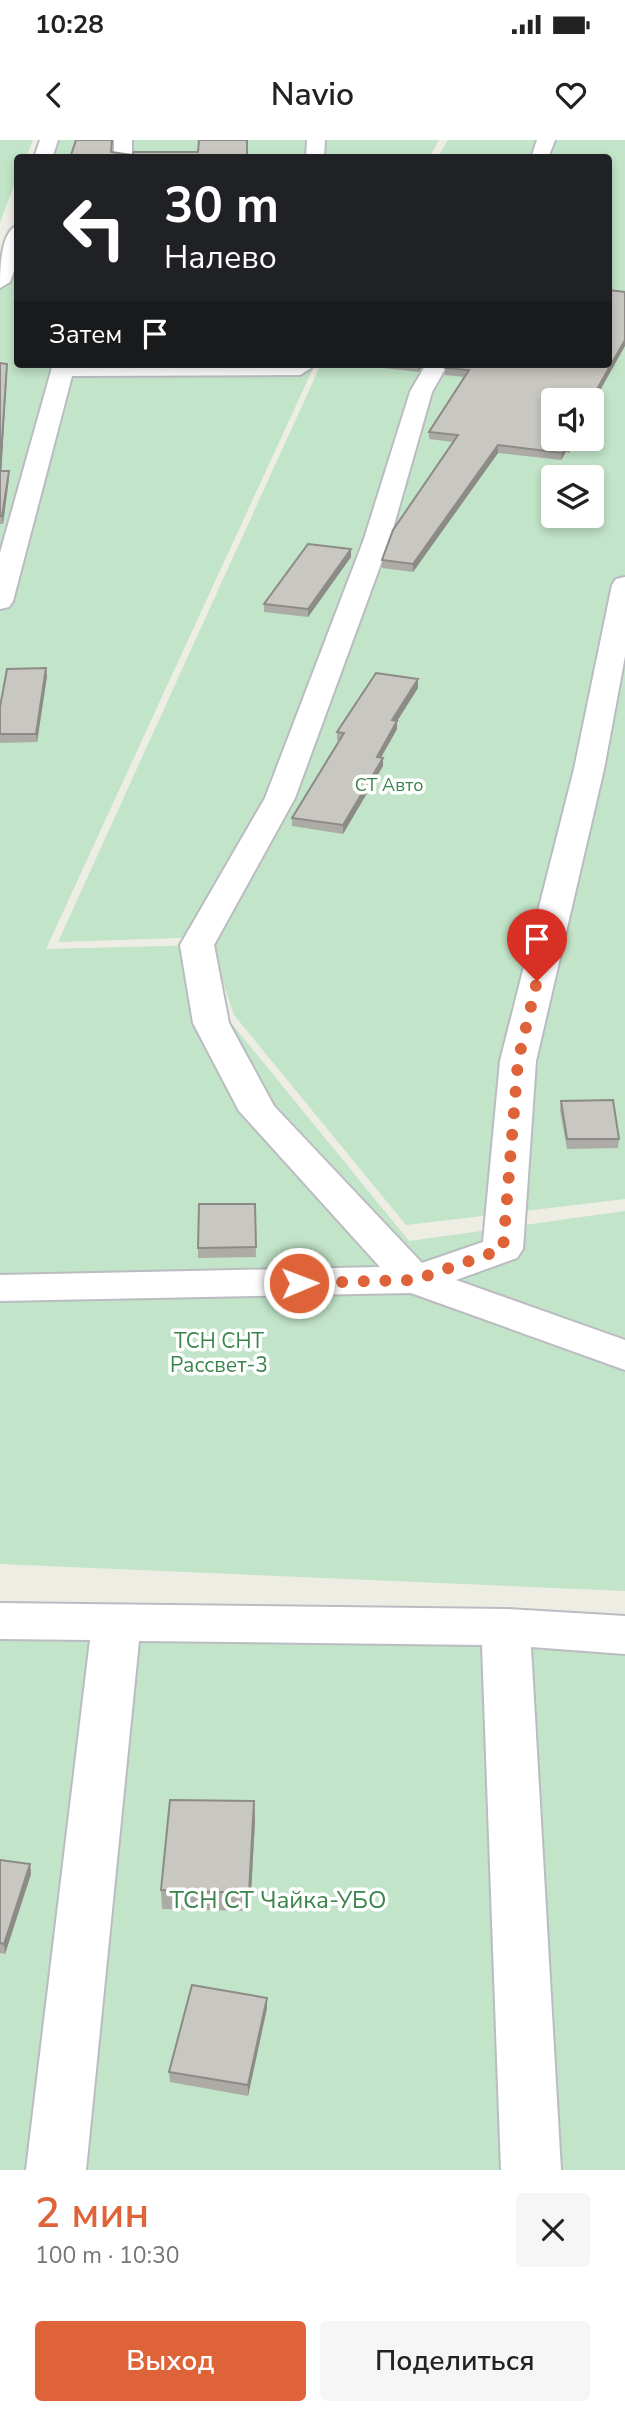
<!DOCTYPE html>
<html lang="ru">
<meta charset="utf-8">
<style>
:root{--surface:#fff;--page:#f6f6f6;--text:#222;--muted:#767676;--accent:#df6339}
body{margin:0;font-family:"Nunito Sans",sans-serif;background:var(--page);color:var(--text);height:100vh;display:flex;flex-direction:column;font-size:26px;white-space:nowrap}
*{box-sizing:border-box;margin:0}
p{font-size:23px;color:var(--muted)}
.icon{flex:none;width:38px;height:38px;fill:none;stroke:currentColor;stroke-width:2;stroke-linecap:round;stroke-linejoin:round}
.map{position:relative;height:2030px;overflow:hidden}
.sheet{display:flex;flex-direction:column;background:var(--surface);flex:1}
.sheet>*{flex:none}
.banner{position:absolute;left:14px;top:14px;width:598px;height:214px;border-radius:7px;box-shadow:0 4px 10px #0003;background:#202124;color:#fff;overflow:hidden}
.tools{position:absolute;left:541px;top:248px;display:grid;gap:14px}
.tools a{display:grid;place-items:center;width:63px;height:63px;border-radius:7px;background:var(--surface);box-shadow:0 4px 10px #0003;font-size:35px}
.pin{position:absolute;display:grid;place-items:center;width:60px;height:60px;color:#fff;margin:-72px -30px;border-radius:50% 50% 50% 0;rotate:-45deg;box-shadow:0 0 7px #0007}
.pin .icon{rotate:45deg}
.me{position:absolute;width:77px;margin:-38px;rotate:89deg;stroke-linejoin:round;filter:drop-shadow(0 0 5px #0008)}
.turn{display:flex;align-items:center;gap:24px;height:147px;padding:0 35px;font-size:32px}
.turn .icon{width:91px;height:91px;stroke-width:2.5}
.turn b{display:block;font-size:49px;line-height:60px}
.then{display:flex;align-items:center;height:66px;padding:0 35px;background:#0003;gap:14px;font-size:26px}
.round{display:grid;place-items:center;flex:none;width:74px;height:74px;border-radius:7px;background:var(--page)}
.headline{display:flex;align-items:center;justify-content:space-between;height:119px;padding:0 35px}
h1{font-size:42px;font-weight:600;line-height:52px;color:var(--accent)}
.button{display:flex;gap:14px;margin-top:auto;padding:14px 35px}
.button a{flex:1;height:80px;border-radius:7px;background:var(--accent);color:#fff;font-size:28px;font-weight:600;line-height:80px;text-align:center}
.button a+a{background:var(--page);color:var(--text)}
.status{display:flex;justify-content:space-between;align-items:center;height:49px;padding:0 35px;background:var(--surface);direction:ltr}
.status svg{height:19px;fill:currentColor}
header{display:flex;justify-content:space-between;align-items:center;height:91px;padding:0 35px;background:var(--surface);font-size:32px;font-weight:600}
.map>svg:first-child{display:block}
.green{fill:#c2e4c8;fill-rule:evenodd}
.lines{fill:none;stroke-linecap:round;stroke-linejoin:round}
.minor-casing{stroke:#bbbcc2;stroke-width:4}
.minor{fill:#fff;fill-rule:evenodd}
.wall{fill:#adaba6}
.shaded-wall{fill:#8d8b87}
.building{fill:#c9c7c1;stroke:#8d8b87;stroke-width:2}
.route{stroke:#df6339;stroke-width:12;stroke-dasharray:0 21.6}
.labels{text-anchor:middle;stroke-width:7;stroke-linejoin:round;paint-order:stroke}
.far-park-label{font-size:18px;fill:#3b844b;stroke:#fff}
.park-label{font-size:21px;fill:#3b844b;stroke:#fff}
.near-park-label{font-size:24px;fill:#3b844b;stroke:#fff}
</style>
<div class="status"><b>10:28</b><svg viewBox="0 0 49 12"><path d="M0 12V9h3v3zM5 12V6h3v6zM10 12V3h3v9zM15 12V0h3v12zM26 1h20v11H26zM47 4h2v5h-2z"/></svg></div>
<header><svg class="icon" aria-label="back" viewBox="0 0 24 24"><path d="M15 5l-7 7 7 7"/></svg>Navio<svg class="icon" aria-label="heart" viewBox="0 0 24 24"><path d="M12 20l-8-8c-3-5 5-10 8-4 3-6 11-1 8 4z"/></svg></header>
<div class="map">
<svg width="625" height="2030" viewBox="0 0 625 2030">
<rect width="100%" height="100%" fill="#eeede4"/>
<g class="green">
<path d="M0 0H33L26 17 18 18 17 38 0 82Z"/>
<path d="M50 0H439L429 18H43Z"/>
<path d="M448 0H625V1059L406 1085 234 875 208 797 58 802 321 224H609V18L438 17ZM553 261H592V299H553ZM553 338H592V376H553Z"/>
<path d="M17 81 18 224H315L46 809 204 805 227 878 409 1101 625 1071V1451L0 1424V125Z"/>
<path d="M0 1481 625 1503V2030H0Z"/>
</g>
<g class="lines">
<defs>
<g id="minor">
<path d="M40 0H58L52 18H34Z"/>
<rect x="114" y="0" width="18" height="18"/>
<path d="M307 0H325L324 18H306Z"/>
<path d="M537 0H555L548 18H531Z"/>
<path d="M18 85V120L10 142 0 148C0 131 0 91 18 85Z"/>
<path d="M53 224H311V228L300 235 72 236 13 461 9 467 0 469V413Z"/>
<path d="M426 224H448L432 252 390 399 295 658 214 805 229 883 274 966 422 1123 483 1102 500 921 574 629 612 445 616 439 625 437V516L604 629 536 921 523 1109 517 1118 456 1140 625 1200V1230L411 1153 0 1161V1135L380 1127 239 971 193 883 180 805 265 658 364 399 410 252Z"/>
<path d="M0 1463 506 1469 625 1476V1514L531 1507 561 2030H501L482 1505 139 1501 86 2030H26L90 1500 0 1499Z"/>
</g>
</defs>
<use href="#minor" class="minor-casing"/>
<use href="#minor" class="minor"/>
</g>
<g class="wall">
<path d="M0 223 7 224V231L1 331 9 338 3 384H0Z"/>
<path d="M358 224H424L418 232 358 225Z"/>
<path d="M447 224 598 257 597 264 592 274V261L553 299H577L569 313 566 312 561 320 498 313 413 432 382 428V420L453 302 429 299V292L465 237 445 235V228Z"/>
<path d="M351 409V417L308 477 264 472V464Z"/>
<path d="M47 536 37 602 0 603V567Z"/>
<path d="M418 539V548L397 581V589L381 618 383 626 343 694 292 686V678L339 601 337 600V592Z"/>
<path d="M561 961 619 999 618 1008 567 1009 560 970Z"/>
<path d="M255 1064 256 1117 198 1118V1108Z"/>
<path d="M254 1661 255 1680 250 1771 162 1769 161 1750Z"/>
<path d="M0 1720 30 1724 31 1734 5 1814 0 1813Z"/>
<path d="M267 1858V1868L248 1956 170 1942 169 1932Z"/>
</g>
<g class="shaded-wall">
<path d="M625 200V206L593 263V256Z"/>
<path d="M7 224V231L1 338 0 331Z"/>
<path d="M419 224H424L418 232 419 225Z"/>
<path d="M598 257 597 264 592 274V267Z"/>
<path d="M573 299H577L569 313 570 306Z"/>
<path d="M498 305V313L413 432V424Z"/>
<path d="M567 305 566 312 561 320 562 313Z"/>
<path d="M9 331V338L3 384 2 376Z"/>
<path d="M351 409V417L308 477V469Z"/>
<path d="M46 528 47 536 37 602 36 594Z"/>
<path d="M418 539V548L392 589V580Z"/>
<path d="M397 581V589L376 626 377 617Z"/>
<path d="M383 618V626L343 694V685Z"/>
<path d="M254 1661 255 1680 250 1771 249 1753Z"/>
<path d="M30 1724 31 1734 5 1814 4 1804Z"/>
<path d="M267 1858V1868L248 1956V1945Z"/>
</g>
<g class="building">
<path d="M76 0H112L111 12 132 15 134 12H198L199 0H247V18H70Z"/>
<path d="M609 150 625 152V200L593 256 598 257 592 267V261H553V299H573L570 306 567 305 562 313 498 305 413 424 382 420 393 390 458 295 429 292 469 230 445 228 447 224H609Z"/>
<path d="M0 223 7 224 0 331H9L2 376H0Z"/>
<path d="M308 404 351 409 308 469 264 464Z"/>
<path d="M46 528 36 594H0V567L7 529Z"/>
<path d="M376 533 418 539 392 580 397 581 377 617 383 618 343 685 292 678 344 593 337 592Z"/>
<path d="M613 960 619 999H567L561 961Z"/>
<path d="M199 1064H255L256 1107 198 1108Z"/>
<path d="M170 1660 254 1661 249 1753 161 1750Z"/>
<path d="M0 1720 30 1724 4 1804 0 1803Z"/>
<path d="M192 1845 267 1858 248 1945 169 1932Z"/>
</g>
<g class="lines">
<path class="route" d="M299 1143 415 1140 503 1109 518 921 537 841"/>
</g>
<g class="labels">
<g class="far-park-label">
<text x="389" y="651">СТ Авто</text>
</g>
<g class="park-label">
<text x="219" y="1208">ТСН СНТ<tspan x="219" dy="24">Рассвет-3</tspan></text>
</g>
<g class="near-park-label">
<text x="278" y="1768">ТСН СТ Чайка-УБО</text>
</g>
</g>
</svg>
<div class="tools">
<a><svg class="icon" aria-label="sound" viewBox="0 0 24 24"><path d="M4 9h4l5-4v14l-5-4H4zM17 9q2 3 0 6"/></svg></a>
<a><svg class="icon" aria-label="layers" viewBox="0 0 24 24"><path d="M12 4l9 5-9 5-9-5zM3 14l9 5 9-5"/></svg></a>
</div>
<div class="pin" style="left:537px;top:841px;background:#d93025"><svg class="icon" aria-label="arrive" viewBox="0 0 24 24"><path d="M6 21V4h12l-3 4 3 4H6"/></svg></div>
<svg class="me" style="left:299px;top:1143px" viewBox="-20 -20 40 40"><circle r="17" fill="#df6339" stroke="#fff" stroke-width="3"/><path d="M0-11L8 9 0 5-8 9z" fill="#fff"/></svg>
<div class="banner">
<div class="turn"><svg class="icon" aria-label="left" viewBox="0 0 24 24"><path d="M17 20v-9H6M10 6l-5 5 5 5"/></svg><div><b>30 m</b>Налево</div></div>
<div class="then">Затем<svg class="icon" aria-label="arrive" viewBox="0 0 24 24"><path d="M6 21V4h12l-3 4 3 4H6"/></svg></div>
</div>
</div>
<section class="sheet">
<div class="headline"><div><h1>2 мин</h1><p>100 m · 10:30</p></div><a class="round"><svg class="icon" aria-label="close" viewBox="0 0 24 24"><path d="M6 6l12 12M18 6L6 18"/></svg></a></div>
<div class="button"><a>Выход</a><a>Поделиться</a></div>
</section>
